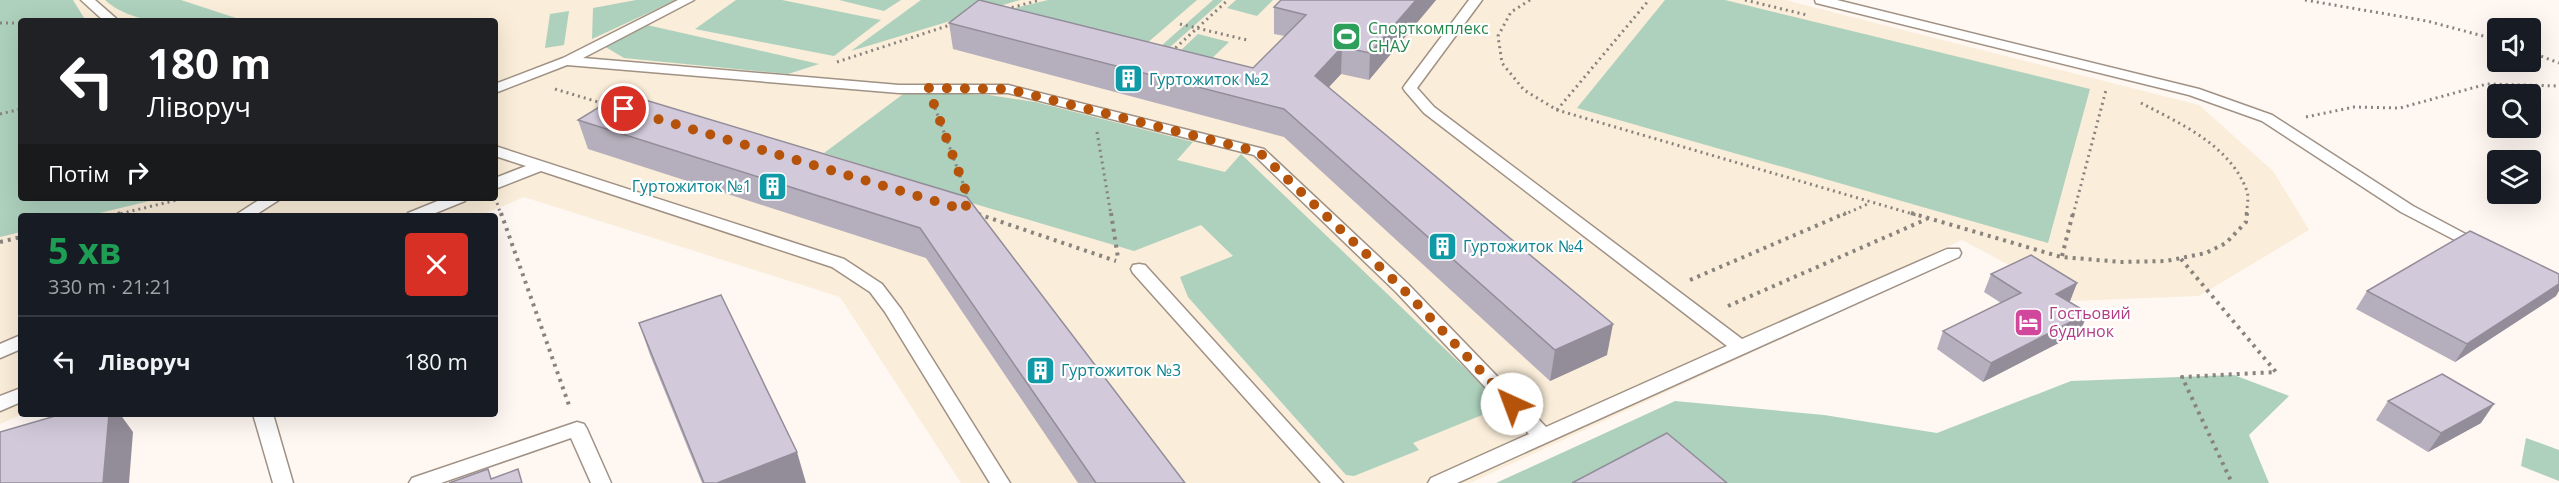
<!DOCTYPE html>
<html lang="uk">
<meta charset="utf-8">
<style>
:root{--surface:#171b24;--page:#20242c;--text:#f1f3f6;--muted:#9ea1a6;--line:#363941}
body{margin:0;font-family:"Open Sans",sans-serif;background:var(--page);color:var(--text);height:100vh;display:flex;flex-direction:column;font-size:22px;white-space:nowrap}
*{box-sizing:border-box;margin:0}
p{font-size:20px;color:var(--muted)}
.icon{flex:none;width:33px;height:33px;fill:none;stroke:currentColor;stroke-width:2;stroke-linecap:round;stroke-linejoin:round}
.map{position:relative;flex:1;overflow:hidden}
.drawer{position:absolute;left:18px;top:213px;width:480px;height:204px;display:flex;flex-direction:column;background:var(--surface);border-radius:6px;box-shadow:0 6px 24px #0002}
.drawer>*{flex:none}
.top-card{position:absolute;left:18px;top:18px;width:480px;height:183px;border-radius:6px;box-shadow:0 6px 24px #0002;background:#202124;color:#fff;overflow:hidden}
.fabs{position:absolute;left:2487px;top:18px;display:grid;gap:12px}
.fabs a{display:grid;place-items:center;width:54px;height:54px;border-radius:6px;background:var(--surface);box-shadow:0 6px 24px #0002;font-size:30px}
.pin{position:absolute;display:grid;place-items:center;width:51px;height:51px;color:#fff;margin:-26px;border:3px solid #fff;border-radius:50%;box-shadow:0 2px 6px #0007}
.me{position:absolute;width:66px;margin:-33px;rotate:317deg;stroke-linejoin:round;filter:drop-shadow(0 0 4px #0008)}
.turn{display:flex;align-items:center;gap:21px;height:126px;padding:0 30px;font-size:27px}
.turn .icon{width:78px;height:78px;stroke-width:2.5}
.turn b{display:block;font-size:42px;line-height:51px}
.then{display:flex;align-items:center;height:57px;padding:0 30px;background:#0003;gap:12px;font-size:22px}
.round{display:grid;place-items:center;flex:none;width:63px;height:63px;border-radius:6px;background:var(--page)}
.overview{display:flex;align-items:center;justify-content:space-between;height:102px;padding:0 30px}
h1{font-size:36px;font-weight:700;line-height:45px;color:#1e9e55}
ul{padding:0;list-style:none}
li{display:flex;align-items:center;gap:18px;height:90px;padding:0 30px;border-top:2px solid var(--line)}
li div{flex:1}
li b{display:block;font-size:22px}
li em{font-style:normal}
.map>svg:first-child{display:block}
.education{fill:#faedd9;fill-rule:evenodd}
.green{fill:#add1bd}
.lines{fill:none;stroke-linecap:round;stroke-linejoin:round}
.lane-casing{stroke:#a09184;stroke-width:3}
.path-far1{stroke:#89837e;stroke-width:3;stroke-dasharray:2 4;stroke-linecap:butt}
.path{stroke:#89837e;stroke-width:4;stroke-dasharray:3 5;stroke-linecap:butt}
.lane{fill:#fff;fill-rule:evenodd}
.wall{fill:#b5aebc}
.shaded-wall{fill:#938d99}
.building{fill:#d2cadb;stroke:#938d99;stroke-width:1.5}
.route{stroke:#b45309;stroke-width:10;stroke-dasharray:0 18}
.labels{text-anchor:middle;stroke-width:4.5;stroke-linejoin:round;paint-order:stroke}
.leisure-label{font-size:16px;fill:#27864d;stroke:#fff;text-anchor:start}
.culture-label{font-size:16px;fill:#0d838f;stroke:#fff;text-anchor:start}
.hotel-label{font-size:16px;fill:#b23c85;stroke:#fff;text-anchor:start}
</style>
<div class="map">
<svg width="2559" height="483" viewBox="0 0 2559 483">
<rect width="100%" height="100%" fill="#fef7f2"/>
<path class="education" d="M0 0H1785L2199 105 2273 171 2309 230 2199 296 2070 301 2024 273 1962 240 1779 323 1792 334 1470 483H961L840 297 524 197 479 216H21V414H23L0 424ZM21 21H495V198H21Z"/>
<g class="green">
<path d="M0 0H73L86 21H21V198H162L87 216H21V232L0 237Z"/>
<path d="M105 0H181L245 21C201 21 141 32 105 0Z"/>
<path d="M636 0H676L592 39 593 8Z"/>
<path d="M736 0H782L881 20 834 56 695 29Z"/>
<path d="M839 0H901L884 11Z"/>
<path d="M921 0H1020L851 51Z"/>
<path d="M1048 0H1197L1146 44 1007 10Z"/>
<path d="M1213 0H1223L1169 48 1161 46Z"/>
<path d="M1236 0H1273L1257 16 1227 8Z"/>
<path d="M1665 0H1725L2090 89 2048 243 1577 108Z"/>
<path d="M569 11 564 45 545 48 550 14Z"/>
<path d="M647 25 819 64 788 74 624 58 604 46Z"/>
<path d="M1198 34 1229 42 1209 61 1178 53Z"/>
<path d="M906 92 989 95 1035 102 1193 142 1177 160 1225 172 1241 154 1492 394 1498 404 1482 415 1413 443 1419 450 1354 476 1346 475 1188 297 1180 277 1233 256 1201 225 1134 251 965 201 967 197 824 153Z"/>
<path d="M2234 375 2289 396 2249 435 2269 483H1496L1675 401 1824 415 1937 433 2071 381Z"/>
<path d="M2526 438 2559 450V481L2521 466Z"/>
</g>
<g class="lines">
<defs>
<g id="lane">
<path d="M81 0H95L119 21H104Z"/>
<path d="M678 0H694L583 58 899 85H1008L1264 149 1408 284 1546 427 1727 346 1424 113 1405 91 1403 88 1405 85 1469 0H1482L1417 88 1434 107 1742 339 1947 249H1959L1961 253 1959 257 1457 483H1428L1431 478 1529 434 1396 292 1254 155 1008 93H899L567 65 495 93V84L563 58Z"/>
<path d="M1815 0H1837L2199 89 2272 115 2413 206 2488 246 2480 251 2474 250 2401 212 2262 121 2189 95 1816 3Z"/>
<path d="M495 146 844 259 882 284 901 309 1010 483H990L885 312 870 292 832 267 541 171 495 189V178L526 166 495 156Z"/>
<path d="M262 198H282L254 216H234Z"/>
<path d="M445 198H467L465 201 428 216H406L408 213Z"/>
<path d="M1139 264 1145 265 1343 483H1321L1133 273 1131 269 1133 265Z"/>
<path d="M21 335V349L0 358V344Z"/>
<path d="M21 388V402L0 411V396Z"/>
<path d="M253 414H273L293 483H273Z"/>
<path d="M577 422 584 424 587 429 611 483H591L571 438 441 483H409L412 478Z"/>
</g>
</defs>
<use href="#lane" class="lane-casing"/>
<g class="path-far1">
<path d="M1530 0 1511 12 1498 36 1502 63 1524 90 1557 110 1916 215"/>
<path d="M1745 0 1807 15"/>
<path d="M2305 0 2427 21 2498 40"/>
<path d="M1006 9 1040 0"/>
<path d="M0 23H21"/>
<path d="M1180 24 1247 40"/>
<path d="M1171 52 1228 0"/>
<path d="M2530 52 2559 63"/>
<path d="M837 62 953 24"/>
<path d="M555 89 608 105"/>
<path d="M2141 103C2181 124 2230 145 2247 191 2249 198 2247 208 2246 215"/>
<path d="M935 108 968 197 966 203"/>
<path d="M1557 110 1649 0"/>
<path d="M0 114 21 109"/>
<path d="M2306 117 2354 107 2400 108 2487 84 2559 86"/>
<path d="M1097 132 1111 215"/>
<path d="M497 203 501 215"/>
<path d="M978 214 980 215"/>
<path d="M115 215 185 198"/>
<path d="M1843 215 1870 203"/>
<path d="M2073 215 2106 90"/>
</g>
<g class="path">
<path d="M501 213 570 408"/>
<path d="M1111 213 1118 258"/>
<path d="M1911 213 2061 257 2122 262 2166 261 2206 253 2226 243 2246 222 2247 213"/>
<path d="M978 214 1116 261"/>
<path d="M110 216 121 213"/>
<path d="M0 242 21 237"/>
<path d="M2062 256 2073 213"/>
<path d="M2181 259 2276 372 2182 377 2232 483"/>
<path d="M1690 280 1846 213"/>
<path d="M1728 306 1927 219"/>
</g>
<use href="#lane" class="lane"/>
</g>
<g class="wall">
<path d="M1436 0 1369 80 1341 74 1329 87 1607 355 1550 381 1284 137 953 49 949 23 1253 68 1285 36 1274 34V7Z"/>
<path d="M578 120 967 197 1185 483H1078L926 258 588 149Z"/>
<path d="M1991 274 2077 283 2070 301 2068 302 2080 332 1983 382 1937 349 1943 331 2001 303 1984 292Z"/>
<path d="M2367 291 2556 296 2455 362 2356 309Z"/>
<path d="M639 323 806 483H702L650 355Z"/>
<path d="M2388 401 2481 423 2428 452 2376 420Z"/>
</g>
<g class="shaded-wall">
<path d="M1416 0H1436L1369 80 1370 53Z"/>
<path d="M1342 47 1341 74 1314 103 1315 76Z"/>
<path d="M2077 283 2070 301 2048 312 2056 294Z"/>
<path d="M2559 284V291L2556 296 2455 362 2467 344Z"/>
<path d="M2088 313 2080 332 1983 382 1991 363Z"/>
<path d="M1613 324 1607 355 1550 381 1555 350Z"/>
<path d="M2494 404 2481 423 2428 452 2441 433Z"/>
<path d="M109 414H120L133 432 129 483H103Z"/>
<path d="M797 452 806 483H717Z"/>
</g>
<g class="building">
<path d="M979 0 1253 68 1306 15 1274 7 1281 0H1416L1370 53 1342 47 1315 76 1613 324 1555 350 1284 109 949 23Z"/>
<path d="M622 93 967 197 1185 483H1096L920 228 578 120Z"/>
<path d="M2470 231 2559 274V284L2467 344 2367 291Z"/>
<path d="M2031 255 2077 283 2056 294 2088 313 1991 363 1943 331 2021 293 1991 274Z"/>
<path d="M721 295 797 452 717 483H704L639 323Z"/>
<path d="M2442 374 2494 404 2441 433 2388 401Z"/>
<path d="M62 414H109L103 483H0V432Z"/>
<path d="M1667 433 1727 483H1572Z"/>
<path d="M488 469 491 479 518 469 522 483H449Z"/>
</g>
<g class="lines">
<path class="route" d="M624 109 965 210 968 197 928 88 1008 89 1259 152 1402 288 1512 404"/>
</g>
<defs>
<symbol id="stadium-square" viewBox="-11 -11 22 22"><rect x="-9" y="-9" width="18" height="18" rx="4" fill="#2e9e5b" stroke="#fff"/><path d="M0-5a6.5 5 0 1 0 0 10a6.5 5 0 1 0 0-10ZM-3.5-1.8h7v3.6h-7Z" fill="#fff"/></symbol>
<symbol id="building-square" viewBox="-11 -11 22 22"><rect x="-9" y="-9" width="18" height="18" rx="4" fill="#0f9aa8" stroke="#fff"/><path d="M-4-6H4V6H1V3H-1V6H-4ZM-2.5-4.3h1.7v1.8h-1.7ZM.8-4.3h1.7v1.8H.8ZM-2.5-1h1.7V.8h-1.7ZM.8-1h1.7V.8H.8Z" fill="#fff"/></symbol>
<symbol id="hotel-square" viewBox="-11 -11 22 22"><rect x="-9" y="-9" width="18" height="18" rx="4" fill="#d1479c" stroke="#fff"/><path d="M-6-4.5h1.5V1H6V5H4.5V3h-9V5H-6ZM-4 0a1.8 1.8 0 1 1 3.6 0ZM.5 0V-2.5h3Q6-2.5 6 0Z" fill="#fff"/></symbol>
</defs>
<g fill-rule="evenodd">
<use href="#stadium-square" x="1330" y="20" width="33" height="33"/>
<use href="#building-square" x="1112" y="62" width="33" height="33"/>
<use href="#building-square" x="756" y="170" width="33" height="33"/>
<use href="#building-square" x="1426" y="230" width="33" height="33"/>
<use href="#hotel-square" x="2012" y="306" width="33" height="33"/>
<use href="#building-square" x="1024" y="354" width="33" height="33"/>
</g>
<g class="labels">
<g class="leisure-label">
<text x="1368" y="34">Спорткомплекс<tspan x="1368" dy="18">СНАУ</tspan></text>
</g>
<g class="culture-label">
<text x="1149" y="85">Гуртожиток №2</text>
<text x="752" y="192" text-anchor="end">Гуртожиток №1</text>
<text x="1463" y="252">Гуртожиток №4</text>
<text x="1061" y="376">Гуртожиток №3</text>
</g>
<g class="hotel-label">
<text x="2049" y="319">Гостьовий<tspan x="2049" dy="18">будинок</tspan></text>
</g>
</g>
</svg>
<div class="fabs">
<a><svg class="icon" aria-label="sound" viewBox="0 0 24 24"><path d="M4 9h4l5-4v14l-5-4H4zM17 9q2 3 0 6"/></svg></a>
<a><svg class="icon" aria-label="search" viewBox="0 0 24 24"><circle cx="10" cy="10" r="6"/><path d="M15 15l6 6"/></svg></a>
<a><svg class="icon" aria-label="layers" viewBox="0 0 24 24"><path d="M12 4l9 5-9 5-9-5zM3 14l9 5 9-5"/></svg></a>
</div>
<div class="pin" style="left:624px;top:109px;background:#d93025"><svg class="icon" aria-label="arrive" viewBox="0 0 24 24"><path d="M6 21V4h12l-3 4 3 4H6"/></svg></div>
<svg class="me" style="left:1512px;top:404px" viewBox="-20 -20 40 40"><circle r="19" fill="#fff"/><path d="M0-13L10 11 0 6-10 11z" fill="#b45309"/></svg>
<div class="top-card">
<div class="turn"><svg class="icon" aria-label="left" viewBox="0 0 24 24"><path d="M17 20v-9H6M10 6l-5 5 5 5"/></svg><div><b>180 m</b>Ліворуч</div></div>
<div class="then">Потім<svg class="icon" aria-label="right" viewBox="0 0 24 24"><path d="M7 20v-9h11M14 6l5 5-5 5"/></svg></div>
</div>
<section class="drawer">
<div class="overview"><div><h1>5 хв</h1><p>330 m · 21:21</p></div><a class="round" style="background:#d93025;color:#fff"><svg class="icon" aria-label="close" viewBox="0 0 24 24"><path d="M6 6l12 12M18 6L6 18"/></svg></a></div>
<ul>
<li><svg class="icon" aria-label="left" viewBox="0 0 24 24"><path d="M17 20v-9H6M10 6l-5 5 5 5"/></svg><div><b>Ліворуч</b></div><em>180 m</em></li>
</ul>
</section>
</div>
